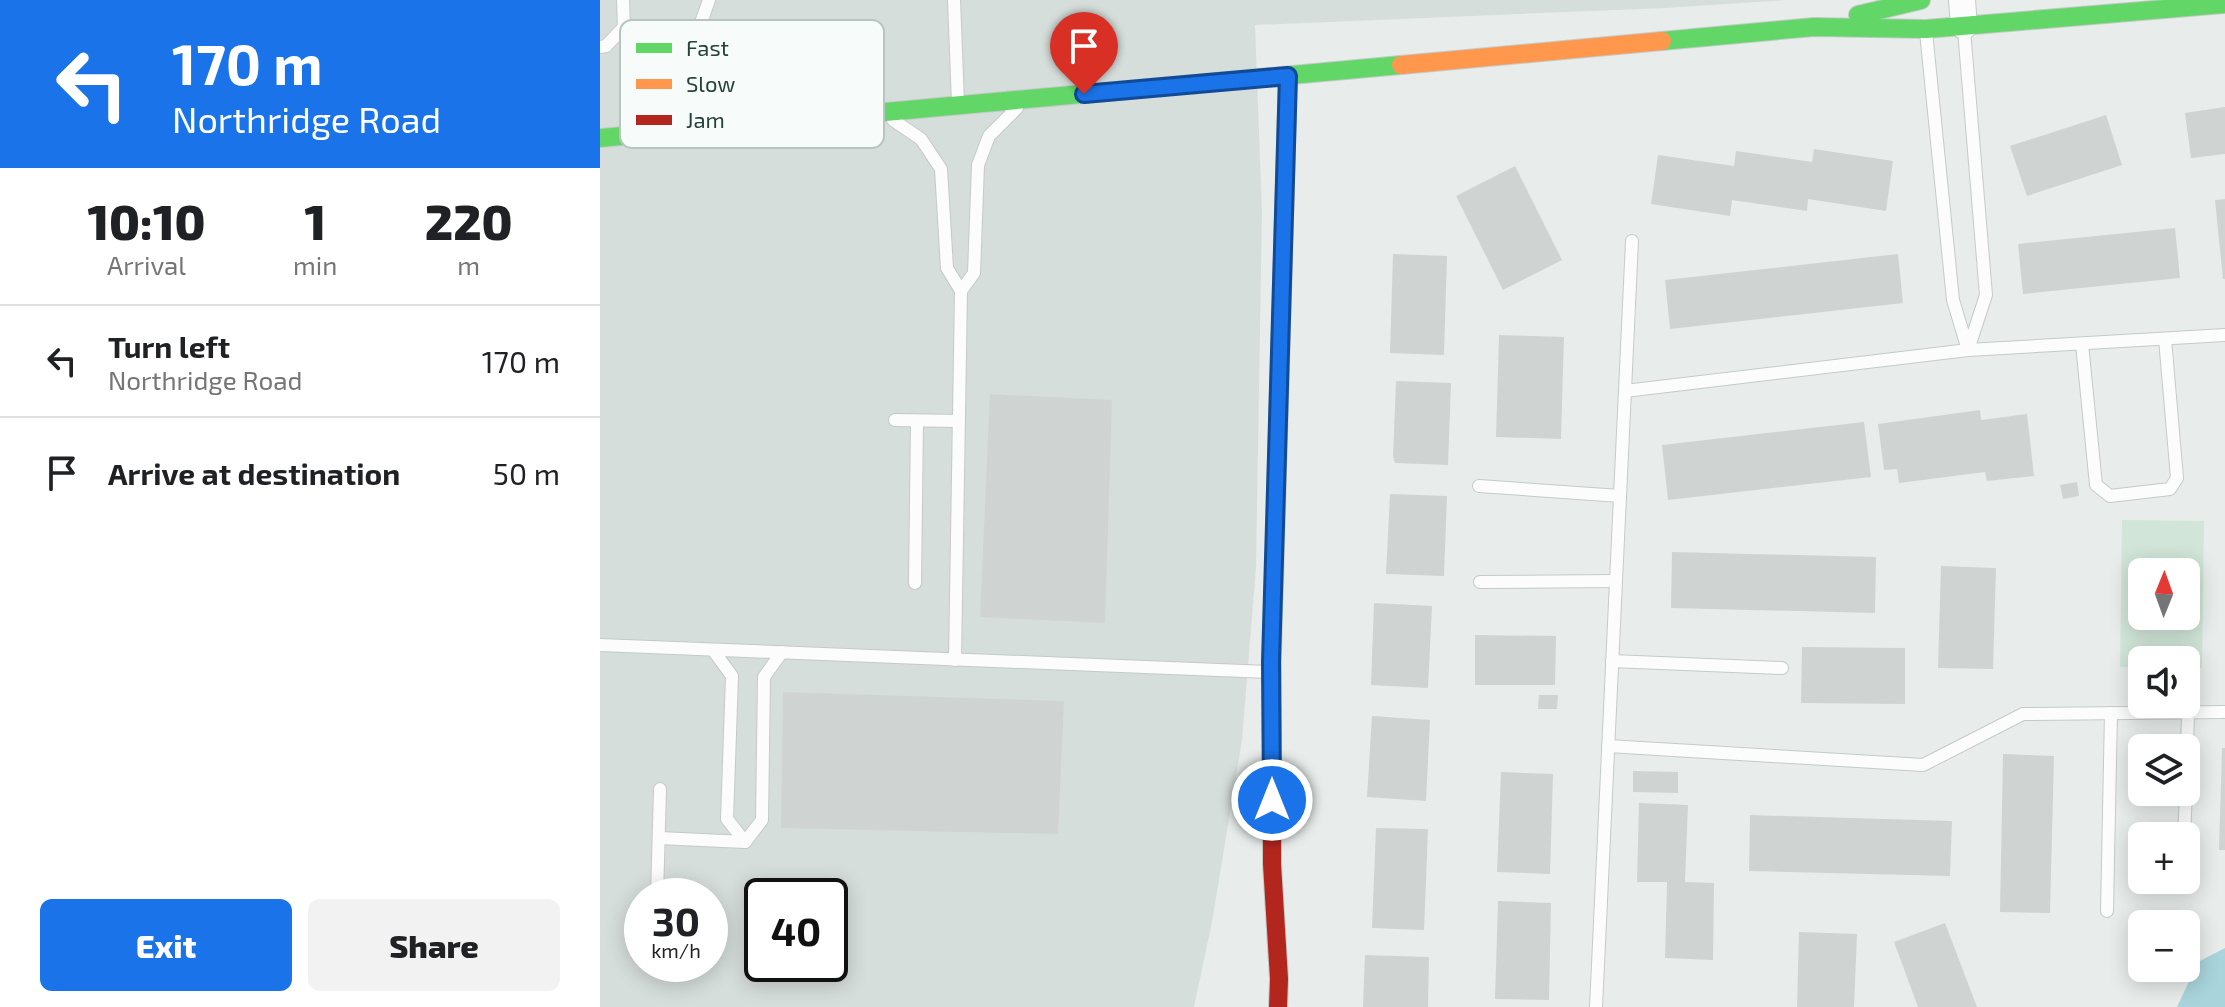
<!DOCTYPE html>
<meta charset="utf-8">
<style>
:root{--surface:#fff;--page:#f2f2f2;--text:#202124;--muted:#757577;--line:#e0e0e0;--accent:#1a73e8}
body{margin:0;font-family:"Exo 2",sans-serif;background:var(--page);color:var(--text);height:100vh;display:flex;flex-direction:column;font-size:30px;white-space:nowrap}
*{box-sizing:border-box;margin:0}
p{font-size:26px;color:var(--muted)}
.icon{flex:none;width:44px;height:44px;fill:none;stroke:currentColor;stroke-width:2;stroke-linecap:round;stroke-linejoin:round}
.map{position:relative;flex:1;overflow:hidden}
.drawer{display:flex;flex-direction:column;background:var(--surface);width:600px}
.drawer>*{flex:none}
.top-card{background:#1a73e8;color:#fff;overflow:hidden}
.needle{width:52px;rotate:1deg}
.fabs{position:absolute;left:1528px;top:558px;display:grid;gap:16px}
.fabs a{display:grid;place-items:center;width:72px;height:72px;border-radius:12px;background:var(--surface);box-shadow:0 4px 20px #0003;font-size:40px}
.speed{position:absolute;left:24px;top:878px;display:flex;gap:16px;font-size:40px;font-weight:700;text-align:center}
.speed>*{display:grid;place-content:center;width:104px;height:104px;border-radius:50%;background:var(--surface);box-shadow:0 4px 20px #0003;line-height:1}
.speed small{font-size:20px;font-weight:400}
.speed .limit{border:4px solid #111;border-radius:12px;background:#fff;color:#111}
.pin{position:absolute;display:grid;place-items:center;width:68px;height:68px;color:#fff;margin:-82px -34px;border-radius:50% 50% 50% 0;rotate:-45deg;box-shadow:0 0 8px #0007}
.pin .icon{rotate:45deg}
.me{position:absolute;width:88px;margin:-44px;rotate:0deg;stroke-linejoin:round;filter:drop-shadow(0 0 6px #0008)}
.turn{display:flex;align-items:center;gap:28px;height:168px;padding:0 40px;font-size:36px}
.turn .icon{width:104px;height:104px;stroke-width:2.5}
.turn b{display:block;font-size:56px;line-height:68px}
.eta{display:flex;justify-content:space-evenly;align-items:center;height:136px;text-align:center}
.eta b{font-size:48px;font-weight:800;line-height:56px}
.button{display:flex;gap:16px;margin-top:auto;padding:16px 40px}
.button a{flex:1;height:92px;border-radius:12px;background:var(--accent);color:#fff;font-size:32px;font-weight:800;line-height:92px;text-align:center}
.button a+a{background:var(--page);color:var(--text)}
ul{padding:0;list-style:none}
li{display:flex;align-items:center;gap:24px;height:112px;padding:0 40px;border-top:2px solid var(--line)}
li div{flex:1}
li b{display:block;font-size:30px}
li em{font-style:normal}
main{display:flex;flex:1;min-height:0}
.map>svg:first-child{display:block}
.built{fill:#d6dedb;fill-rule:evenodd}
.green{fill:#d1e6d8;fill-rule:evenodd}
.water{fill:#a9d4db}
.building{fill:#cfd4d2}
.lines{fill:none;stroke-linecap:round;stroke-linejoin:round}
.lane-casing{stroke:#c5cac8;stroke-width:14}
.street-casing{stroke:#c5cac8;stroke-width:28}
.fast-casing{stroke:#c3cbc8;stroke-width:20}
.slow-casing{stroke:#c3cbc8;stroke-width:20}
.jam-casing{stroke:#c3cbc8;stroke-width:20}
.lane{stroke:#fcfcfc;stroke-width:12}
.street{stroke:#fcfcfc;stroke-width:26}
.fast{stroke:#63d668;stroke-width:18}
.slow{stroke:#ff974d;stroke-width:18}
.jam{stroke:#b3261e;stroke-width:18}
.route-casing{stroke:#114b97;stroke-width:20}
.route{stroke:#1a73e8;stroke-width:14}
.key{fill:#f7fbf9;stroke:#b8c4c0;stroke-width:2}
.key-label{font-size:22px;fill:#24423a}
</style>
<main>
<section class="drawer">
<div class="top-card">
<div class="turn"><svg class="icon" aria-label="left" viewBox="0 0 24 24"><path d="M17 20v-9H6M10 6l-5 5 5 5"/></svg><div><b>170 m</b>Northridge Road</div></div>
</div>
<div class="eta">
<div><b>10:10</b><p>Arrival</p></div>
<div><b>1</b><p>min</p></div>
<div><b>220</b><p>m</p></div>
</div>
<ul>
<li><svg class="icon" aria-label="left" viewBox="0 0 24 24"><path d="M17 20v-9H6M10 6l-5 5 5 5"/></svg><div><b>Turn left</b><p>Northridge Road</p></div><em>170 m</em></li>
<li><svg class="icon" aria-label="arrive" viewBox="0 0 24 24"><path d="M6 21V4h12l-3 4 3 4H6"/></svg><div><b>Arrive at destination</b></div><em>50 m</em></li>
</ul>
<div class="button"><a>Exit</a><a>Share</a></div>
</section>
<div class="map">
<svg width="1625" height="1007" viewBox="0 0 1625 1007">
<rect width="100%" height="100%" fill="#e8edeb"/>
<path class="built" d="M0 0H1187L1066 8 655 25 662 212 656 568 642 740 612 922 594 1007H0ZM42 896H110V964H42ZM162 896H230V964H162Z"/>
<path class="green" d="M1522 520 1604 521 1602 668H1586V660H1542V667H1520ZM1542 572H1586V616H1542Z"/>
<path class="water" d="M1625 948V1007H1577L1598 962Z"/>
<g class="building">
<path d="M1625 107V154L1591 158 1585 113Z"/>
<path d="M1506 115 1522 165 1427 196 1410 146Z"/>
<path d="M1214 149 1293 161 1286 211 1208 199 1207 211 1132 200 1130 216 1051 204 1058 155 1134 166 1136 151 1212 162Z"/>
<path d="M915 166 962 260 903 290 856 196Z"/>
<path d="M1625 199V279H1623L1615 200Z"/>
<path d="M1575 228 1580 278 1423 294 1418 244Z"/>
<path d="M793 254 847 256 844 355 790 353Z"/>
<path d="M1298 254 1303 303 1070 329 1065 280Z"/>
<path d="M899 335 964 337 961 439 896 437Z"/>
<path d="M796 381 851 383 848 465 795 463 793 456Z"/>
<path d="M390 394 512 400 505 623 380 617Z"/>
<path d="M1380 410 1381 420 1427 414 1434 476 1387 481 1385 472 1299 483 1297 469 1284 470 1278 424Z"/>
<path d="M1264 422 1271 477 1068 500 1062 445Z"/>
<path d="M1477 482 1479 496 1463 499 1460 485Z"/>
<path d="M790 494 847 496 844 576 786 574Z"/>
<path d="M1072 552 1276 557 1275 613 1071 608Z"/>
<path d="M1341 566 1396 568 1393 669 1338 668Z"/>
<path d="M774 603 832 606 828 688 771 685Z"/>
<path d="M875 635 956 636 955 685H875Z"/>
<path d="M1202 647 1305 648V704L1201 703Z"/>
<path d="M183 692 464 701 458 834 181 828Z"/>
<path d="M939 695H958L957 709H938Z"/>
<path d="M772 716 830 720 826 801 767 797Z"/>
<path d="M1622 748H1625V850H1619Z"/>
<path d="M1403 754 1454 756 1450 913 1400 912Z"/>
<path d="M1033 771 1078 772V793L1033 792Z"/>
<path d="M901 772 953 774 950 874 897 872Z"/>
<path d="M1039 803 1088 805 1085 882 1114 883 1113 960 1065 958 1067 882H1037Z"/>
<path d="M1150 815 1352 821 1350 876 1149 871Z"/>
<path d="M776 828 828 829 824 930 772 928Z"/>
<path d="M898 901 951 903 949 1000 895 999Z"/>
<path d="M1345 923 1377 1007H1318L1294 942Z"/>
<path d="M1199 932 1257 934 1254 1007H1197Z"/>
<path d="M765 955 829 957 828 1007H763Z"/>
</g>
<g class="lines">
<defs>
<g id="lane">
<path d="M354 0 358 103"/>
<path d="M1326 32 1353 300 1368 350 1386 295 1364 30"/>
<path d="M0 47 6 46 24 27 23 0"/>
<path d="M293 120 321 139 341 169 347 268 361 291 355 660"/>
<path d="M100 124 97 34 109 0"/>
<path d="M361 291 374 273 378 165 389 136 417 108"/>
<path d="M1482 344 1496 485 1510 496 1570 489 1577 478 1565 339"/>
<path d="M1025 391 1368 350 1625 335"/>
<path d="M295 420 359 421"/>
<path d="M879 486 1020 496"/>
<path d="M880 582 1016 581"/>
<path d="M315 583 317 421"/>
<path d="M0 645 668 672"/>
<path d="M113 650 132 676 127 819 145 842"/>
<path d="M1012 661 1182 668"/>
<path d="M1008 746 1323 765 1423 714 1625 712"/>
<path d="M1586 780 1588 712"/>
<path d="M1584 836 1586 792"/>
<path d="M59 838 145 842"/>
<path d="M145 842 162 820 164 677 182 652"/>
<path d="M57 896 60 789"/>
<path d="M1507 911 1511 713"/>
<path d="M996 1007 1032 241"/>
</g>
<path id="street" d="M1362 0 1364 26"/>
<g id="fast">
<path d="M1258 15 1321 0"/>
<path d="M1062 41 1214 27 1326 29 1625 4"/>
<path d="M0 138 801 65"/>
<path d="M672 651 688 76"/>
</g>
<path id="slow" d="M801 65 1062 41"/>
<path id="jam" d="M672 651V864L679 979 678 1007"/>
</defs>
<use href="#lane" class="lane-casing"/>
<use href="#street" class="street-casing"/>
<use href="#fast" class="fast-casing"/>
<use href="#slow" class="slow-casing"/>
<use href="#jam" class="jam-casing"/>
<use href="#lane" class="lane"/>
<use href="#street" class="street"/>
<use href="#fast" class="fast"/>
<use href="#slow" class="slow"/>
<use href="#jam" class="jam"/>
</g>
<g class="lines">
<defs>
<path id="route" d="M484 94 688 76 671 662 672 800"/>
</defs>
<use href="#route" class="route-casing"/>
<use href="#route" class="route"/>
</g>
<rect x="20" y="20" width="264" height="128" rx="12" class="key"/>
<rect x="36" y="43" width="36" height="10" fill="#63d668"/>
<rect x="36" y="79" width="36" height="10" fill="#ff974d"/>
<rect x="36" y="115" width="36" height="10" fill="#b3261e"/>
<g class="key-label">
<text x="86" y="56">Fast</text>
<text x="86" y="92">Slow</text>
<text x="86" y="128">Jam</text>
</g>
</svg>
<div class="fabs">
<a><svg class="needle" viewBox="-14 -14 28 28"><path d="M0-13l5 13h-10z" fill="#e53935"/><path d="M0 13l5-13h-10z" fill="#757577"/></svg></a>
<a><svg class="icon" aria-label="sound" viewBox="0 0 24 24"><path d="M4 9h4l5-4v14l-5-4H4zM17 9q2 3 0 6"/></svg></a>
<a><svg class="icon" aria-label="layers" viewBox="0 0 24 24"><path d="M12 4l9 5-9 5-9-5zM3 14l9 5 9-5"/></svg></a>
<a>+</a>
<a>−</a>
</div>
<div class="speed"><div>30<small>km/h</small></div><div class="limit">40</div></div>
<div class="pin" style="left:484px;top:94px;background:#d93025"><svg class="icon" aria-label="arrive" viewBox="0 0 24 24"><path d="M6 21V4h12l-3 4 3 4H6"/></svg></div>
<svg class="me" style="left:672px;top:800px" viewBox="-20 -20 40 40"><circle r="17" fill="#1a73e8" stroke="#fff" stroke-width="3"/><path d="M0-11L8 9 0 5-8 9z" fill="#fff"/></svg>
</div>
</main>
